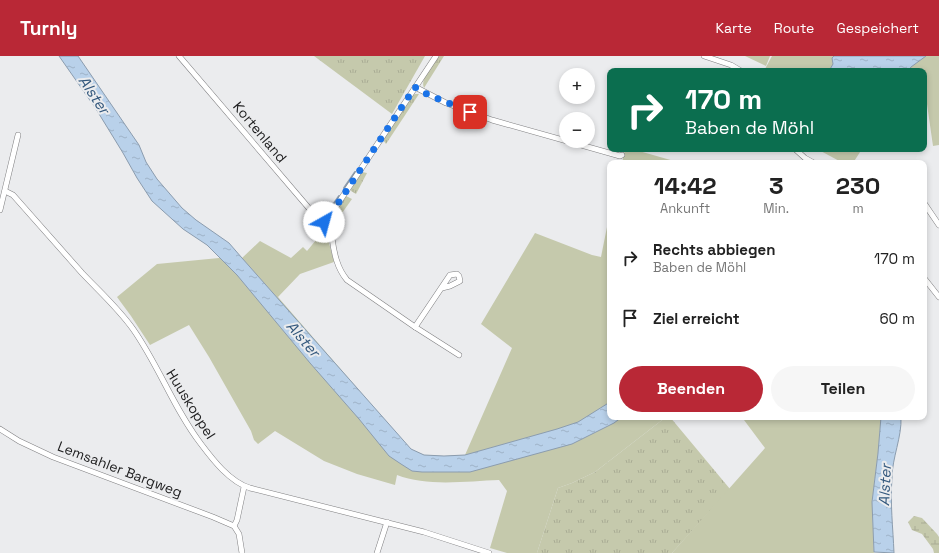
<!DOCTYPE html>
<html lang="de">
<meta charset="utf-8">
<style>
:root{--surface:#fff;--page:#f6f6f6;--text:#222;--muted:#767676;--accent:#b92836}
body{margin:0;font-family:"Space Grotesk",sans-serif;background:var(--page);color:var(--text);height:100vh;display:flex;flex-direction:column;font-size:15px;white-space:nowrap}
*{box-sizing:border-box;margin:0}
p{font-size:13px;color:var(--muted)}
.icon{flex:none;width:22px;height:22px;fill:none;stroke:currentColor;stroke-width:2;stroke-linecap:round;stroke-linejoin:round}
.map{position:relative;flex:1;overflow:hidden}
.drawer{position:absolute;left:607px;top:104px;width:320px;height:260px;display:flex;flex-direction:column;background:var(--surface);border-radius:8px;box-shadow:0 2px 6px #0003}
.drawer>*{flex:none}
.top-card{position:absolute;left:607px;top:12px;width:320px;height:84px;border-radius:8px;box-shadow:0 2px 6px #0003;background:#0b6e4f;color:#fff;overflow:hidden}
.fabs{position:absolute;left:559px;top:12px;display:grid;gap:8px}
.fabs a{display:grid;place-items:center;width:36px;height:36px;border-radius:50%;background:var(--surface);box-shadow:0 2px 6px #0003;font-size:20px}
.pin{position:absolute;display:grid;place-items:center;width:34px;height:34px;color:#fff;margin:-17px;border-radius:8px;box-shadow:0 2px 6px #0006}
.me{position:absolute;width:44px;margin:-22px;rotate:38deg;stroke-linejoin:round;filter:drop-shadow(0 0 3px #0008)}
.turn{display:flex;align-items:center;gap:14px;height:84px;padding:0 12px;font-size:18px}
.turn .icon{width:52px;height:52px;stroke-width:2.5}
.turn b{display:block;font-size:28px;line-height:34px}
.eta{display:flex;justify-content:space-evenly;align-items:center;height:68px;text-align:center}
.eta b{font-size:24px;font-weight:700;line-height:28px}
.cta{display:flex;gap:8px;margin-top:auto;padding:8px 12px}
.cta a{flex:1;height:46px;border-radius:24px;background:var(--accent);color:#fff;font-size:16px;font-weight:700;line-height:46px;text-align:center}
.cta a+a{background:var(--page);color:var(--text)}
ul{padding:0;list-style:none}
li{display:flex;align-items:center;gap:12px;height:60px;padding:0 12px}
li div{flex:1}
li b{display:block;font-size:15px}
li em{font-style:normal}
header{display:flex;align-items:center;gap:24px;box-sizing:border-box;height:56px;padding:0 20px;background:var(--accent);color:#fff}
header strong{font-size:19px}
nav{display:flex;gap:22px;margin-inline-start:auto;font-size:14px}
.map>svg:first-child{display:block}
.grass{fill:url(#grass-tufts)}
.wetland{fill:url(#wetland-marsh)}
.green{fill:#c5c9ac}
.water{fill:url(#water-ripples);stroke:#8b9cae}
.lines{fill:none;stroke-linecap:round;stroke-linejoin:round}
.stream{stroke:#8b9cae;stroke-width:2}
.street-casing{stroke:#7f7f81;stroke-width:6}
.street{stroke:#fff;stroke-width:5}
.route{stroke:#1a73e8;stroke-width:7;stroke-dasharray:0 12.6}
.labels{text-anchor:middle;stroke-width:4;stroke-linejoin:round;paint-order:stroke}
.street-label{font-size:14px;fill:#202021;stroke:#ebecee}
.water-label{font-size:15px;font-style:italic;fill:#33587d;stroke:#ebecee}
</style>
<header>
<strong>Turnly</strong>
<nav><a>Karte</a><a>Route</a><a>Gespeichert</a></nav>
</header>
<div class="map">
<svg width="939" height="497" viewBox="0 0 939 497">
<defs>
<pattern id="grass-tufts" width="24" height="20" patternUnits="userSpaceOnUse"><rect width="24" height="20" fill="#c5c9ac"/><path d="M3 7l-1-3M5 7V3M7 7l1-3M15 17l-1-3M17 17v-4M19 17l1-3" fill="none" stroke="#a9ac94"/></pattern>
<pattern id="wetland-marsh" width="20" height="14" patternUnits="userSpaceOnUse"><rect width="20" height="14" fill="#c5c9ac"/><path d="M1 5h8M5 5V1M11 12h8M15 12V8" fill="none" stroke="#a9ac94"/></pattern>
<pattern id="water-ripples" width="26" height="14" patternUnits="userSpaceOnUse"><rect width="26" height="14" fill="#b9d1ea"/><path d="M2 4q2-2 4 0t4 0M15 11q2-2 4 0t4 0" fill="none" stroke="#9fb3c8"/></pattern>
</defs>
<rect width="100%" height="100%" fill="#ebecee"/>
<g class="grass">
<path d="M314 0H425L392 58Z"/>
<path d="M439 0H444L424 32C420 22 433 8 439 0Z"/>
<path d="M745 0H770L766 10Z"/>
<path d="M415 38H419L386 88 383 84 413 39Z"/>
<path d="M362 116 367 117 356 138 351 135V133Z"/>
<path d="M346 140 352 143 335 167 332 168 331 163Z"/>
<path d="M666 361H670L730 433 672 497H537L558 432 572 427 595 416Z"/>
</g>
<path class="wetland" d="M914 460 922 462 937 478 939 481V497H934L933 493 922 478 912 474 908 466Z"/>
<g class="green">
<path d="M772 0H939V89L933 90 927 48H924V15H766L765 13Z"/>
<path d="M625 93H632L681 107H622Z"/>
<path d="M817 93H862L853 107H843Z"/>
<path d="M610 156V361H666L595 416 572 427 558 432 537 497H507L490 492 507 435 499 424C468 425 427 431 397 419L395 429 357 418 324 405 275 375 258 388 254 384 251 375 209 301 189 269 150 289 131 260 117 241 157 208 219 202H242L260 185 291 202 303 191 307 195 321 178 327 179 334 206 300 218 278 241 410 393 424 399 444 400 465 399 512 292 481 268 535 177 592 199 601 201Z"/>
<path d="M746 361H881L878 397 872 446 874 497H672L765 392 744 364Z"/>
</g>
<g class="water">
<path d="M59 0H78L139 89 146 106 157 123 182 152 196 164 229 187 242 202 411 393 424 399 444 400 465 399 557 373 578 366 610 346V361H622L614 367 572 388 470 416H422L412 415 401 408 389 400 359 363 310 307 237 219 207 189 183 173 152 145 137 122 123 97 96 53Z"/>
<path d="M834 0H926L911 11 908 15H829L833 8 832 2Z"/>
<path d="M881 361H901C902 381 892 402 892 422 890 447 893 472 894 497L874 496 872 446 878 397Z"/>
</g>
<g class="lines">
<g class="stream">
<path d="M344 132 355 116"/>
<path d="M327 157 339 140"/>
</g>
<defs>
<g id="street">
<path d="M179 0 319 164 324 166 327 164 436 0"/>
<path d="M704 0 731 9 741 15"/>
<path d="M415 31 446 47 492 64 620 100 622 99"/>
<path d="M795 93 805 102 814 107"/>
<path d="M5 135 13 139C36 165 59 191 82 217 99 235 118 252 133 273 159 310 174 353 201 388 213 404 230 426 250 432L424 476 489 497"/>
<path d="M924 147 939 169"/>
<path d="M0 154 18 79"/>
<path d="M327 164C331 170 331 176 332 182 334 197 337 212 347 224L415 271 459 299"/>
<path d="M924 222 939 241"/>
<path d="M415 271 450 219 457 218 459 220 460 225 450 230 442 232"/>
<path d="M0 373 19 385 53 401 213 461 234 470"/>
<path d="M242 497 239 478 234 470 237 464 244 431"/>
<path d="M377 497 387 466"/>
</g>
</defs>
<use href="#street" class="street-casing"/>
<use href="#street" class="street"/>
</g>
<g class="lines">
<path class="route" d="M324 166 327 164 415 31 422 36 470 56"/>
</g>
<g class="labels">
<g class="street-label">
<text transform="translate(260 76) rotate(50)" y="5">Kortenland</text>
<text transform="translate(191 348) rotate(58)" y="5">Huuskoppel</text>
<text transform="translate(120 413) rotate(21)" y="5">Lemsahler Bargweg</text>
</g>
<g class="water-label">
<text transform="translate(94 39) rotate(56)" y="5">Alster</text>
<text transform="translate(303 283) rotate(49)" y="5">Alster</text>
<text transform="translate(885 429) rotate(-87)" y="5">Alster</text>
</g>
</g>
</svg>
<div class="fabs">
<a>+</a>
<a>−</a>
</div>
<div class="pin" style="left:470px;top:56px;background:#d93025"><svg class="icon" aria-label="arrive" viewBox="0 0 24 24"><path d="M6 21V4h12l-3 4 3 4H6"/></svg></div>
<svg class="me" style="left:324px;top:166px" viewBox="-20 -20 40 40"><circle r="19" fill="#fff"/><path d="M0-13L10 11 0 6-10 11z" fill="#1a73e8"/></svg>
<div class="top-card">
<div class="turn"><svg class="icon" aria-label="right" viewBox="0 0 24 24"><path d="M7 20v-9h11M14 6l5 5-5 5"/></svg><div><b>170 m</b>Baben de Möhl</div></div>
</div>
<section class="drawer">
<div class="eta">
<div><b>14:42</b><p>Ankunft</p></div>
<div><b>3</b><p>Min.</p></div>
<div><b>230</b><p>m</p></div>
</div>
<ul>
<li><svg class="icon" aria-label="right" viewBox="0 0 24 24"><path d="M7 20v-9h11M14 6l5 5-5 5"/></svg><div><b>Rechts abbiegen</b><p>Baben de Möhl</p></div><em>170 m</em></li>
<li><svg class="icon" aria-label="arrive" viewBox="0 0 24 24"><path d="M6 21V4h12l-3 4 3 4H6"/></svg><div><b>Ziel erreicht</b></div><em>60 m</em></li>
</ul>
<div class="cta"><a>Beenden</a><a>Teilen</a></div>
</section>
</div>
